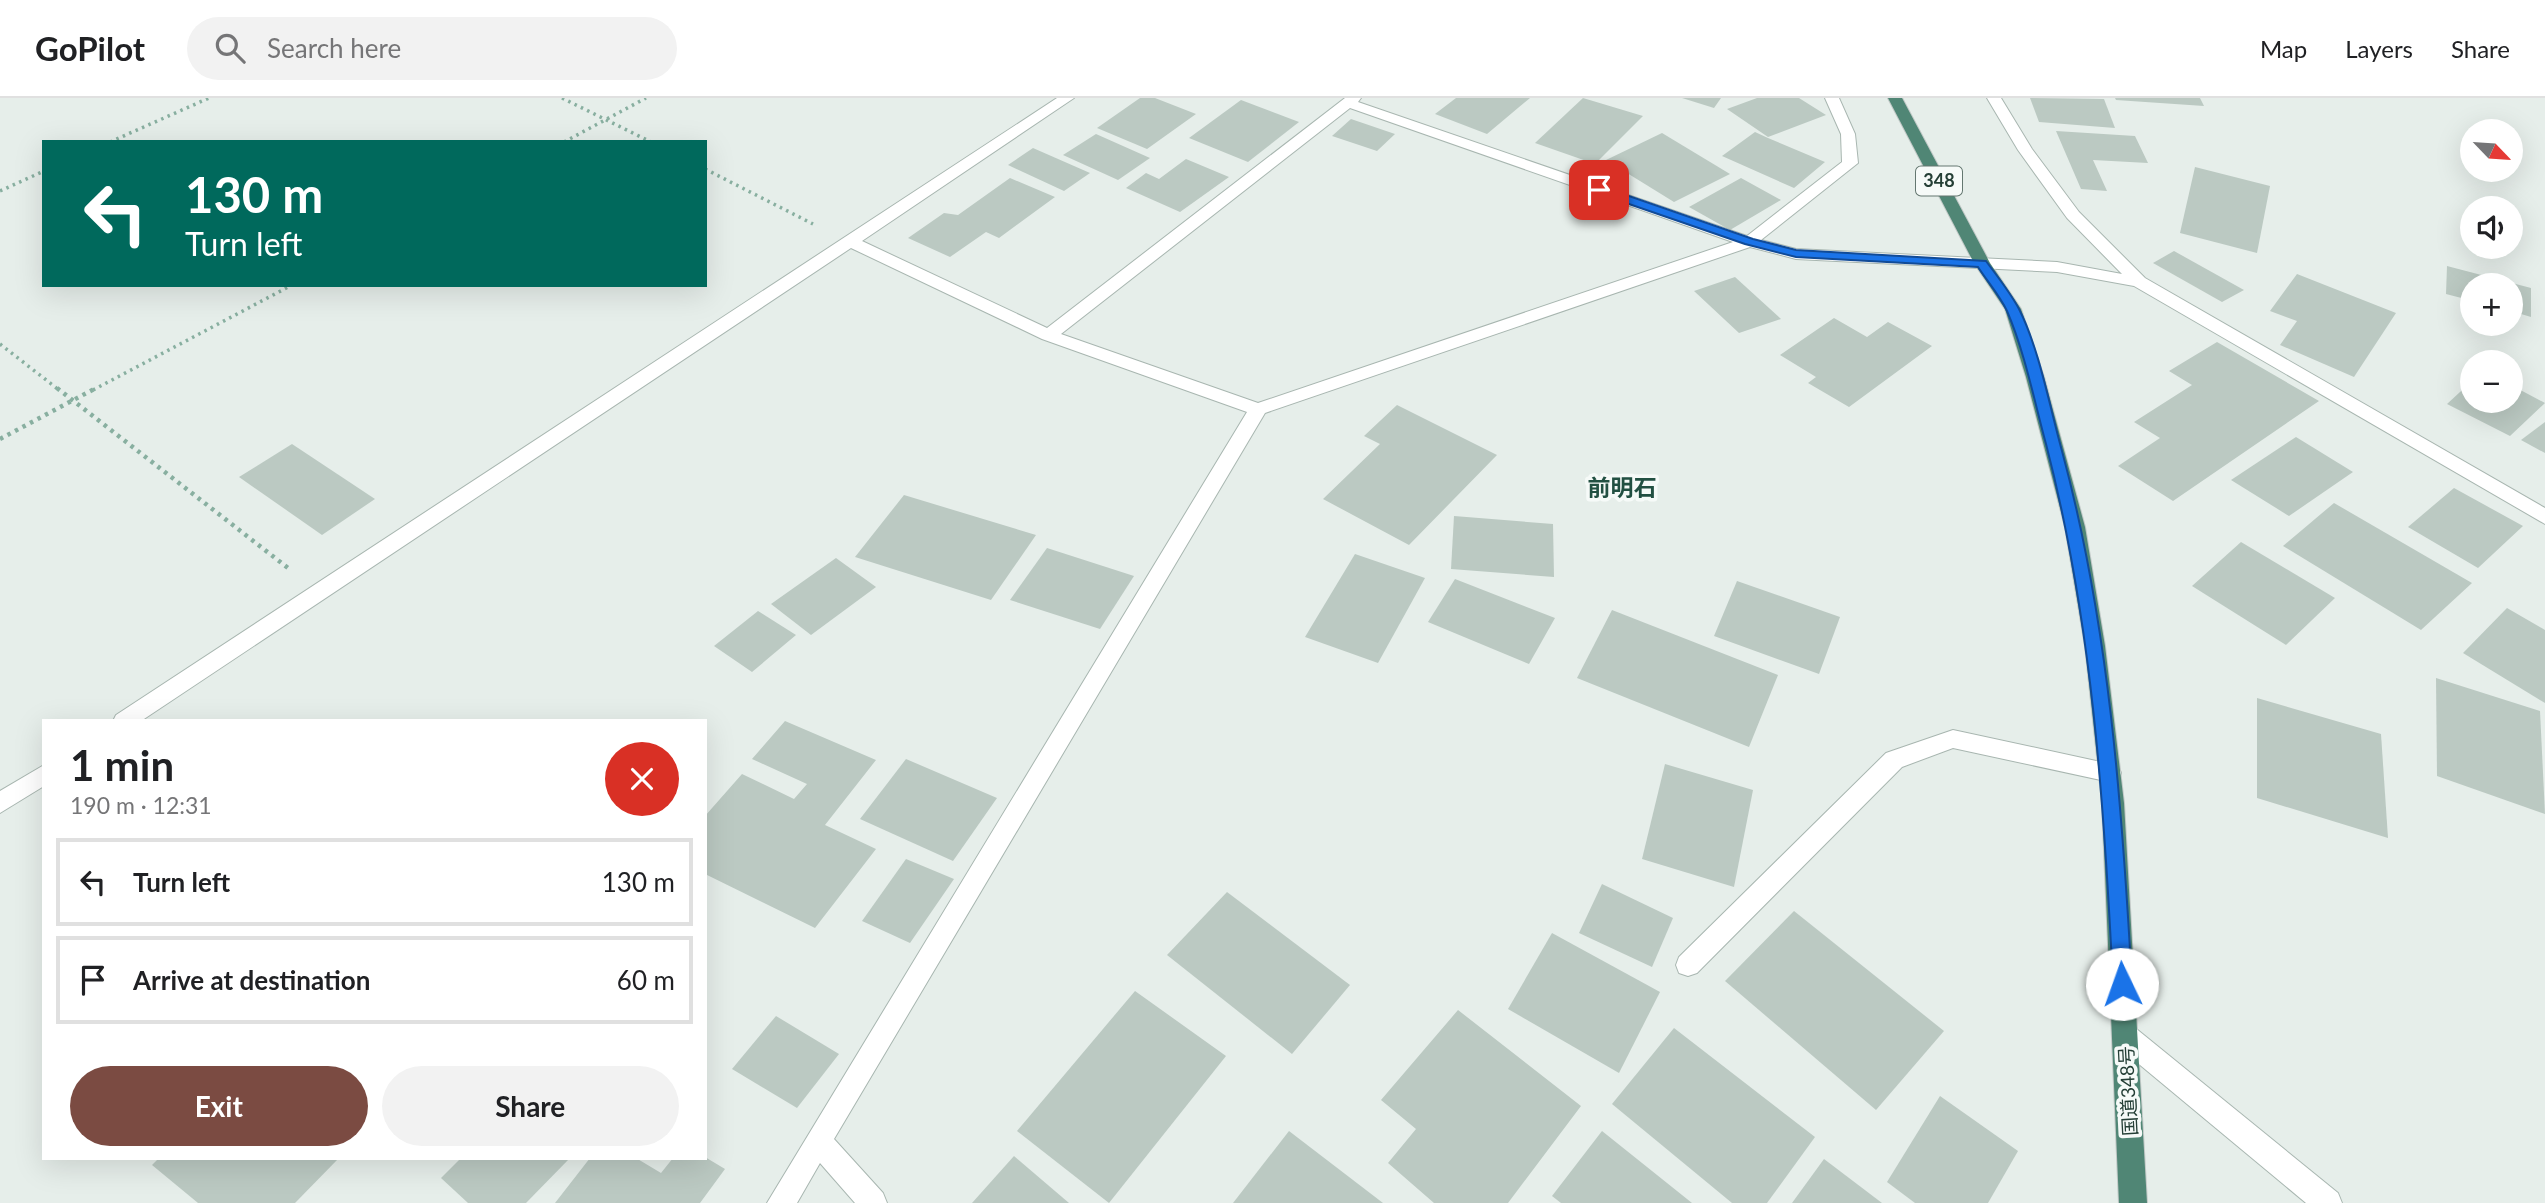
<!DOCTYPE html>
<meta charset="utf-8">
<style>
:root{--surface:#fff;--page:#f2f2f2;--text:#202124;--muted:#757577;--line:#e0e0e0;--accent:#7b4b42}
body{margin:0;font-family:Lato,"Noto Sans JP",sans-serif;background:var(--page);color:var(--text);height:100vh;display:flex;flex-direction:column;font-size:26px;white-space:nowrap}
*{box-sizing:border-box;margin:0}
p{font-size:23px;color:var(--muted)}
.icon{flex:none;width:38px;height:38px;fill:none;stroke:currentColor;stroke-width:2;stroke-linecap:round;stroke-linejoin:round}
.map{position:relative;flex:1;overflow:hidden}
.details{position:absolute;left:42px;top:621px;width:665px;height:441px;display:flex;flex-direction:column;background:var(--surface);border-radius:0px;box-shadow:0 7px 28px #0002}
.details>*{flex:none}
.hud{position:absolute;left:42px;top:42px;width:665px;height:147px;border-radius:0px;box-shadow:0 7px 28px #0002;background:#00695c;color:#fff;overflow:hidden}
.needle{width:46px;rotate:115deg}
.fabs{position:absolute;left:2460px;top:21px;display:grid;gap:14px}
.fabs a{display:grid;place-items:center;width:63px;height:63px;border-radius:50%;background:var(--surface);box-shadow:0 7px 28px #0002;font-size:35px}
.pin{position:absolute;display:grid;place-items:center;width:60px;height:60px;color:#fff;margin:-30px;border-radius:14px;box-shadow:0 4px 10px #0006}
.me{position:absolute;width:77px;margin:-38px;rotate:357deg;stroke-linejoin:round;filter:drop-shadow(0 0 5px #0008)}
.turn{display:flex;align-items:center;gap:24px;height:147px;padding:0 28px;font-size:32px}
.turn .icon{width:91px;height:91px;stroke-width:2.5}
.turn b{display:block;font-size:49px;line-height:60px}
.round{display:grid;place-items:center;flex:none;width:74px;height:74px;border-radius:37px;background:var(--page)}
.summary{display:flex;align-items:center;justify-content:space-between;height:119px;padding:0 28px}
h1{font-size:42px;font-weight:700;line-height:52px}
.button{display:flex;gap:14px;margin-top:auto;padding:14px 28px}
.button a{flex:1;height:80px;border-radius:42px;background:var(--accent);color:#fff;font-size:28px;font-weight:700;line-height:80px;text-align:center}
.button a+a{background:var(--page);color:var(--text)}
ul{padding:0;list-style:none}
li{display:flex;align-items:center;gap:21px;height:88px;margin:0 14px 10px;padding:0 14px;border:4px solid var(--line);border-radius:0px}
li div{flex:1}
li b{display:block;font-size:26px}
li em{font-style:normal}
header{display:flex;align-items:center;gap:42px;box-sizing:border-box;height:98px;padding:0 35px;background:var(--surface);border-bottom:2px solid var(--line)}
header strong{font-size:33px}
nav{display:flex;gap:38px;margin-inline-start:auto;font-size:24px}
.search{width:490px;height:63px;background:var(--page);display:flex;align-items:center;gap:18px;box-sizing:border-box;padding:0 24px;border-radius:38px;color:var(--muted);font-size:26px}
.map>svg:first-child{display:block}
.building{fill:#bbc9c2}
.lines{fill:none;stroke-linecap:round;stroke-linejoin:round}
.service-casing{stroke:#a8b6b0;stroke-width:2}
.trunk-casing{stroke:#c2c9c7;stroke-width:2}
.path-far1{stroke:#88afa0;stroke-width:3.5;stroke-dasharray:2.5 4.5;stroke-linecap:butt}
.path{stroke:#88afa0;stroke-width:4.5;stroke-dasharray:3.5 5;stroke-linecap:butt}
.service{fill:#fff;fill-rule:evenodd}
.trunk{fill:#508675;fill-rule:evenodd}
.route{fill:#1a73e8;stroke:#114b97;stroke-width:2}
.labels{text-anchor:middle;stroke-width:7;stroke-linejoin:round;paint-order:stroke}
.shield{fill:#f6faf8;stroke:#647770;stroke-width:2}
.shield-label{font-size:18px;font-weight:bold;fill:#253f36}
.street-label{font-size:19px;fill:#253f36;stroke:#f6faf8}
.quarter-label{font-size:23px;font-weight:bold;fill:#225042;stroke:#f6faf8}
</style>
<header>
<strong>GoPilot</strong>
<div class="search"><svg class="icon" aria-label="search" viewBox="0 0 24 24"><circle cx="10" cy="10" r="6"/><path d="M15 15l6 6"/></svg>Search here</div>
<nav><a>Map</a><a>Layers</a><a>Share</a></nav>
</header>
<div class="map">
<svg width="2545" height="1105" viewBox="0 0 2545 1105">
<rect width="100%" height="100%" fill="#e6eeea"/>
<g class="building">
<path d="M1140 0H1155L1196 16 1147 51 1097 30Z"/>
<path d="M1456 0H1530L1487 36 1435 16Z"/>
<path d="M1583 0 1643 18 1595 66 1535 45Z"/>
<path d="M1682 0H1721L1714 10Z"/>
<path d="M1757 0H1799L1826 17 1768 39 1727 11Z"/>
<path d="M2030 0 2104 1 2115 30 2039 24Z"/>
<path d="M2115 0H2200L2204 8 2116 2Z"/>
<path d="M1241 2 1299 24 1248 64 1189 40Z"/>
<path d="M1351 21 1395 36 1377 53 1332 38Z"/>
<path d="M2056 33 2135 38 2148 65 2093 62 2107 93 2081 91Z"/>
<path d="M1755 34 1768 40 1825 64 1794 90 1722 58Z"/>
<path d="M1662 35 1730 76 1674 104 1606 62Z"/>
<path d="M1096 36 1150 60 1118 82 1063 57Z"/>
<path d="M1033 50 1090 75 1064 93 1008 67Z"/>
<path d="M1186 61 1229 79 1180 114 1126 90 1146 75 1159 81Z"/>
<path d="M2195 69 2270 88 2257 155 2180 135Z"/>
<path d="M1010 80 1055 99 999 140 986 134 950 159 908 140 944 115 958 117Z"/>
<path d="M1741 80 1781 102 1730 132 1689 109Z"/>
<path d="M2174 153 2244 192 2222 204 2153 165Z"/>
<path d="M2447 168 2531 190V219L2511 213V187H2473V203L2446 196Z"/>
<path d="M2297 176 2396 215 2354 279 2280 247 2297 223 2270 213Z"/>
<path d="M1735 179 1781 221 1739 235 1694 193Z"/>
<path d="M1834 220 1867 239 1888 224 1932 248 1849 309 1808 285 1816 279 1780 257Z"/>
<path d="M2217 244 2319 303 2173 403 2118 368 2160 340 2134 324 2192 287 2169 273Z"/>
<path d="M2473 282V303H2511V287L2545 305 2510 338 2447 306Z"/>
<path d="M1397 307 1497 357 1409 447 1323 401 1380 346 1364 338Z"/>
<path d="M2545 324V355L2521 342Z"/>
<path d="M2296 339 2353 374 2289 418 2231 382Z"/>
<path d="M292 346 375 401 322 437 239 379Z"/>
<path d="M2454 390 2523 428 2478 470 2408 429Z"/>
<path d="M904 397 1036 437 991 502 855 459Z"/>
<path d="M2334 405 2472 485 2421 532 2283 448Z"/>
<path d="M1454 418 1553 426 1554 479 1451 471Z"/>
<path d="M2241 444 2335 500 2286 547 2192 488Z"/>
<path d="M1047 450 1134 478 1100 531 1010 502Z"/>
<path d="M1355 456 1425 480 1378 565 1305 539Z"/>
<path d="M836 460 876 489 811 537 771 506Z"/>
<path d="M1455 481 1555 520 1529 566 1428 524Z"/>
<path d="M1737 483 1840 519 1819 576 1714 538Z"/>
<path d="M2507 510 2545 532V605L2463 555Z"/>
<path d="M1612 512 1778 577 1749 649 1577 580Z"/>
<path d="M758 513 796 537 752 574 714 548Z"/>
<path d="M2436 580 2540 613 2545 716 2437 678Z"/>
<path d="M2257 600 2381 636 2388 740 2257 700Z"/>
<path d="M785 623 876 662 825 727 876 751 815 830 705 776V718L742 676 794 701 807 686 752 661Z"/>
<path d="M906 661 997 700 953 763 860 721Z"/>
<path d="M1665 666 1753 692 1734 789 1642 761Z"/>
<path d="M906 761 954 781 910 845 862 823Z"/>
<path d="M1602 786 1673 820 1652 869 1579 835Z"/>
<path d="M1227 794 1350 887 1292 956 1167 857Z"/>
<path d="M1794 813 1944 933 1876 1012 1725 883Z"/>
<path d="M1552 835 1660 894 1619 975 1508 911Z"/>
<path d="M1135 893 1226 958 1109 1105 1017 1033Z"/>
<path d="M1458 912 1581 1008 1508 1105H1434L1388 1065 1416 1031 1381 1002Z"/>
<path d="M776 918 839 956 797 1010 732 971Z"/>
<path d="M1674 930 1815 1039 1767 1105H1732L1612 1006Z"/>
<path d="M1940 998 2018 1053 1988 1105H1915L1887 1084Z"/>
<path d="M1289 1033 1383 1105H1233Z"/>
<path d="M1602 1033 1692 1105H1561L1552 1098Z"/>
<path d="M1014 1058 1069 1105H972Z"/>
<path d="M705 1059 725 1071 700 1105H555L590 1060H636L661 1075 673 1060Z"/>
<path d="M159 1060H339L295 1105H198L152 1067Z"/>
<path d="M461 1060H570L526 1105H468L441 1080Z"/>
<path d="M1824 1061 1882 1105H1792Z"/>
</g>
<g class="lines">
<defs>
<g id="service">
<path d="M1057 0H1074L862 143 1047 230 1345 0H1361L1358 4 1747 138 1842 64 1841 36 1825 0H1839L1855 36 1858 65 1761 142 1796 151 2057 164 2122 176 2067 120 2018 52 1987 0H2001L2032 51 2079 114 2145 180 2545 410V426L2134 188 2057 174 1796 161 1750 149 1265 315 834 1041 883 1095 887 1105H855L820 1065 797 1105H767L1247 314 1042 241 851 150 141 623H113L116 617ZM1350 10 1733 144 1258 305 1061 236Z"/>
<path d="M1953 632 2110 666 2118 668 2121 675 2118 682 2110 684 1953 650 1902 669 1697 875 1688 878 1679 875 1676 867 1679 859 1886 655Z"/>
<path d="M44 667V688L0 715V693Z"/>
<path d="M2125 926 2134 929 2338 1095 2342 1105H2306L2116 947 2112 938 2116 929Z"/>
</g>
<path id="trunk" d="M1888 0H1902L1990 165 2021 211 2044 279 2085 429 2105 548 2124 705 2147 1105H2119L2102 705 2085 548 2065 429 2026 279 2005 211 1974 165Z"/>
</defs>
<use href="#service" class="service-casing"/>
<use href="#trunk" class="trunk-casing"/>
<g class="path-far1">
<path d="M562 0 651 44"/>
<path d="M110 44 209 0"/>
<path d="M564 44 646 0"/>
<path d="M705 71 813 126"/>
<path d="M0 93 44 73"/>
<path d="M0 246 59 292"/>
<path d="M93 292 292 187"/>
</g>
<g class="path">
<path d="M57 290 288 470"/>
<path d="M0 341 96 290"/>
</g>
<use href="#service" class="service"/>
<use href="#trunk" class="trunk"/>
</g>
<path class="route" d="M1594 89H1603L1753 141 1796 152 1986 163C1997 178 2010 194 2019 211 2039 250 2050 310 2062 353 2109 527 2122 706 2132 886L2129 892 2122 895 2116 892 2113 886C2104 703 2092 523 2046 346 2034 302 2025 255 2007 213 2000 198 1987 183 1978 169L1796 159 1745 146 1594 94Z"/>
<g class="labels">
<rect class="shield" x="1916" y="68.5" width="46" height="29" rx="5"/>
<g class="shield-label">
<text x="1939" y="89">348</text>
</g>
<g class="street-label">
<text transform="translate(2128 993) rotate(-93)" y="7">国道348号</text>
</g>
<g class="quarter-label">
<text x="1622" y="398">前明石</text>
</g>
</g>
</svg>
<div class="fabs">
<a><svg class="needle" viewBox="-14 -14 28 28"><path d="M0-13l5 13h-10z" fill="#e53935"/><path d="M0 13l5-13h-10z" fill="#757577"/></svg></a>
<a><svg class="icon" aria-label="sound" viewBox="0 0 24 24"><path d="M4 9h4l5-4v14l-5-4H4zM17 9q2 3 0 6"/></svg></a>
<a>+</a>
<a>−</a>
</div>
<div class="pin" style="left:1599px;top:92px;background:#d93025"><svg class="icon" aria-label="arrive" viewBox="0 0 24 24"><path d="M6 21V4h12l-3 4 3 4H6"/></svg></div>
<svg class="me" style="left:2122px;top:886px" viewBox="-20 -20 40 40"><circle r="19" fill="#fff"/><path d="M0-13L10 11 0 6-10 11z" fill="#1a73e8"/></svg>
<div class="hud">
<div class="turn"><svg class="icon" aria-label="left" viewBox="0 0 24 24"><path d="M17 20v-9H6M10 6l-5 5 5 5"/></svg><div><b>130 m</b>Turn left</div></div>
</div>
<section class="details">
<div class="summary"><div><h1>1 min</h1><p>190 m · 12:31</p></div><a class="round" style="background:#d93025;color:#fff"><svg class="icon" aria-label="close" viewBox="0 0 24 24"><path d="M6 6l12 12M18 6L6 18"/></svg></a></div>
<ul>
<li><svg class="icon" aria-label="left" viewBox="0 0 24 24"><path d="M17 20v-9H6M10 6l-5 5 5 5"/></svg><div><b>Turn left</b></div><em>130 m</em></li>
<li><svg class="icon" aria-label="arrive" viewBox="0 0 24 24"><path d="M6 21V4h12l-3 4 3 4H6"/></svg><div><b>Arrive at destination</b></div><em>60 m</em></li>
</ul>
<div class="button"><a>Exit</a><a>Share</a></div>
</section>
</div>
